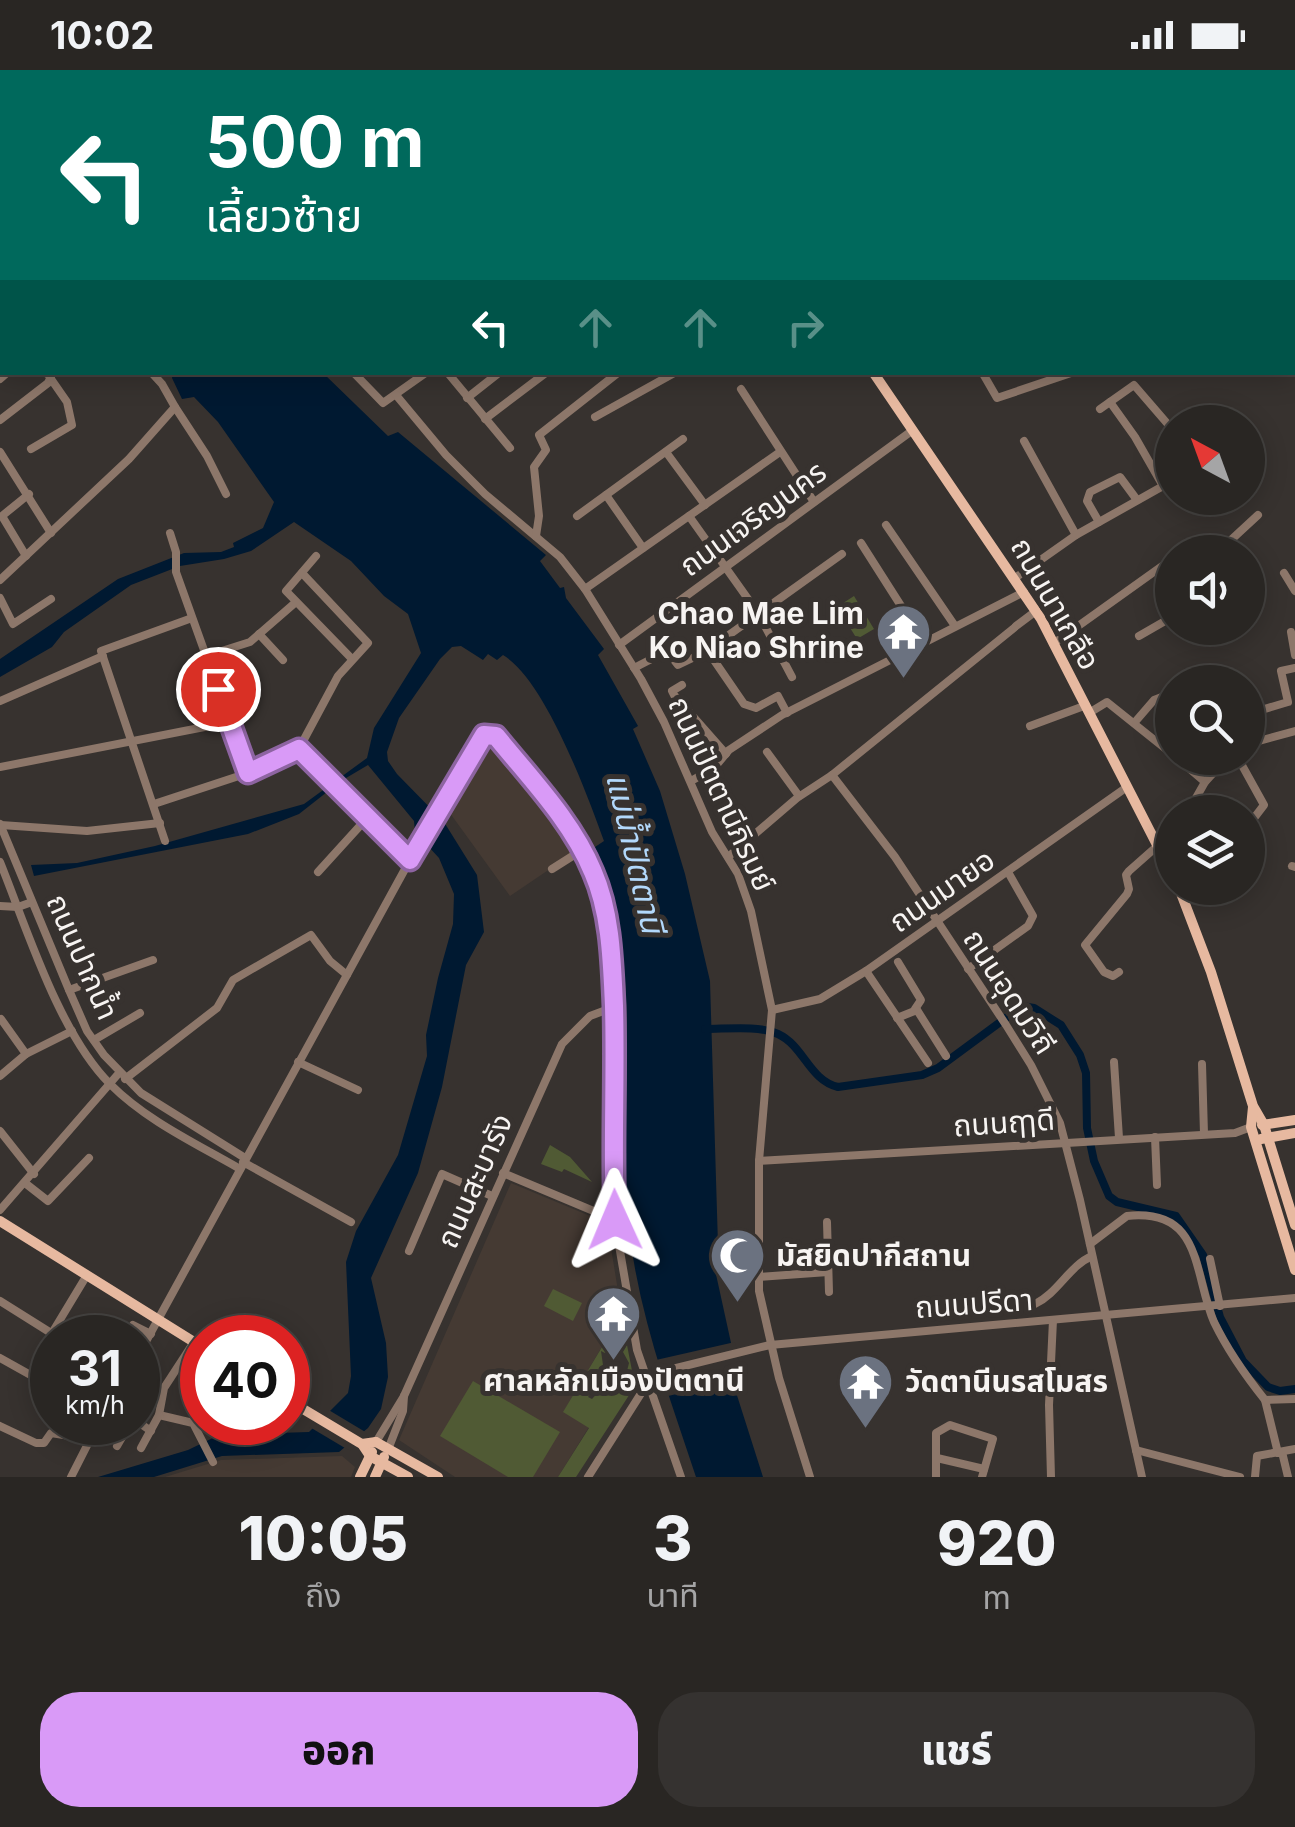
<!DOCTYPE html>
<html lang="th">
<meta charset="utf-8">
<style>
:root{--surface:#292623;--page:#353230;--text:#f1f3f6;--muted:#a5a5a6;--line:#454341;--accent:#d99af7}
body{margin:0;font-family:Inter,"Noto Sans Thai",sans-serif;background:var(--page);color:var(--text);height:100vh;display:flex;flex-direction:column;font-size:38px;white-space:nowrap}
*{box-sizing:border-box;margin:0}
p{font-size:32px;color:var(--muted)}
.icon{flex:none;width:55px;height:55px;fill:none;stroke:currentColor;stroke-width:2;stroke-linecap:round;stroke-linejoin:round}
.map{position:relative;height:1407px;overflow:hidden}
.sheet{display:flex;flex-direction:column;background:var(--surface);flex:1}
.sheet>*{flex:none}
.guide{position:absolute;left:0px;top:0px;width:1295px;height:305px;box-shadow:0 5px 25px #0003,0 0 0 2px var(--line);background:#00695c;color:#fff;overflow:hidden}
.needle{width:65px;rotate:319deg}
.fabs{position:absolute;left:1155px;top:335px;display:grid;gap:20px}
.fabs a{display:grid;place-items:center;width:110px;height:110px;border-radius:50%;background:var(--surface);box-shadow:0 5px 25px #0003,0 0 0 2px var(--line);font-size:50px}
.speed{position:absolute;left:30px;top:1245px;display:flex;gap:20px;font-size:50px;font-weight:700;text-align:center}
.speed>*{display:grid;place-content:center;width:130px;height:130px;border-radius:50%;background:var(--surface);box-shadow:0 5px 25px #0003,0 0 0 2px var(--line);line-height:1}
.speed small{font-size:25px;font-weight:400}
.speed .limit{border:15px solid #d22;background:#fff;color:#111}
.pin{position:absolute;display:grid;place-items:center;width:85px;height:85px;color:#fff;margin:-42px;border:5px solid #fff;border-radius:50%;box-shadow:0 2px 10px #0007}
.me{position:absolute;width:110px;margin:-55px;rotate:359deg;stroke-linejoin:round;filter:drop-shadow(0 0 8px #0008)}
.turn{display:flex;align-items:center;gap:35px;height:210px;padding:0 40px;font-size:45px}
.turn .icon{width:130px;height:130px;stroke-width:2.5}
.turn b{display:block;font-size:70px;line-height:85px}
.lanes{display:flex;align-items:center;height:95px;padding:0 40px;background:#0003;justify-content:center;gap:50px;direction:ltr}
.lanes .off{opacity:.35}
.eta{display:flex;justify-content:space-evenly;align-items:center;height:170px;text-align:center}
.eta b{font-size:60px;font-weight:800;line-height:70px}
.cta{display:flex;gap:20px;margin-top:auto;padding:20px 40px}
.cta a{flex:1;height:115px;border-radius:40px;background:var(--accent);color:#111;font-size:40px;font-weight:800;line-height:115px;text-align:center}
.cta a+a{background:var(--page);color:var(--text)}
.status{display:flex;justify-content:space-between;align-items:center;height:70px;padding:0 50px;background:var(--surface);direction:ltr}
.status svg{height:28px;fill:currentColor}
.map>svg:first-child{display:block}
.built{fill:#453a33}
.green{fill:#505a34}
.water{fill:#001931}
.pier{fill:#37322f}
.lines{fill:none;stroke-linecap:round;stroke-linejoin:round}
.canal{stroke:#001931;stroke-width:8}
.minor{stroke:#8d776a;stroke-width:8}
.major{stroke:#e7b9a0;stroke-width:10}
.route-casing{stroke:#8d64a1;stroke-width:25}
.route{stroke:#d99af7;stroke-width:18}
.labels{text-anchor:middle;stroke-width:10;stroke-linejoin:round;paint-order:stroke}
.street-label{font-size:30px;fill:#f7f4f2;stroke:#37322f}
.poi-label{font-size:30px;font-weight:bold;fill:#f7f4f2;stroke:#37322f;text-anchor:start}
.water-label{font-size:32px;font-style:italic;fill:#b2d8fb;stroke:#37322f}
</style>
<div class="status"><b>10:02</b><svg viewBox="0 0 49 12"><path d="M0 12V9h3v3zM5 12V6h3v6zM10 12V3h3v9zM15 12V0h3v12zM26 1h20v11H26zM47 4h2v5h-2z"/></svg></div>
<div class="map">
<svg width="1295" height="1407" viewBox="0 0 1295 1407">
<rect width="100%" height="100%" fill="#37322f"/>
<g class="built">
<path d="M491 670H497L549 736 578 780 510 826 447 739 485 673Z"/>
<path d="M511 1113 607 1153 625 1264 613 1258 564 1341 589 1357 558 1407H455L399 1370Z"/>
<path d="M342 1386 355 1397 351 1407H165L221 1390Z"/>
</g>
<g class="green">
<path d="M854 526 874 559 857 569 837 537Z"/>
<path d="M550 1075 570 1087 592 1112 564 1099 562 1102 541 1094Z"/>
<path d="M553 1219 582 1233 573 1251 544 1236Z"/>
<path d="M614 1257 625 1264 627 1271 620 1280 616 1278 605 1283 601 1281 603 1295 599 1300 603 1303 596 1308 598 1313 588 1327 592 1329 606 1314 607 1306 611 1308 615 1303 627 1301 629 1293 623 1282 627 1275 635 1316 576 1407H558L589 1358 563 1342Z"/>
<path d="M473 1311 560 1362 533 1407H508L440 1366Z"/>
</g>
<path class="water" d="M173 303H323L388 366 398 362 546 485 540 491 560 518 564 517 566 528 604 579 598 585 638 656 633 659 660 721 685 804 710 911 718 1175 712 1186 740 1314 734 1316 763 1407H696C667 1319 632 1227 627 1133 620 1017 644 886 595 777L604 771C587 724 545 610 503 585L497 590 488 584 483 590 461 576 452 577 440 589 399 648 387 682 388 691 397 704 444 752 477 805 484 862 466 895 442 1017 418 1103 371 1208 386 1273 388 1307 381 1339 368 1358 339 1382 222 1386 154 1407H98L188 1380 219 1365 309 1362 348 1323 351 1306 346 1192 356 1161 398 1085 427 986 426 965 438 908 453 854 454 824 439 788 415 762 414 751 368 695 341 711 299 744 248 764 34 806 31 795 77 793 155 776 304 734 367 688 374 658 421 583 408 544 384 526 351 491 294 452 251 481 224 489 180 496 131 515 64 562 52 577 0 607V589L118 509 184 483 221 482 234 477 233 473 263 458 274 432 218 352 194 327 182 329 172 308Z"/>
<g class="pier">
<path d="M735 1272 743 1308 664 1327 656 1290Z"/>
<path d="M327 1339 367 1363 350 1381 308 1356Z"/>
</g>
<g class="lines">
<path class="canal" d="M705 959C727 959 758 955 778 964 804 976 809 1010 838 1017L922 1005 938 998 1022 936 1034 938 1061 955 1080 985 1086 1003 1087 1058 1094 1091 1109 1126 1117 1132 1176 1146 1203 1185 1220 1247 1243 1291 1268 1317 1280 1321 1295 1319"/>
<g class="minor">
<path d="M216 0 217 2"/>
<path d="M521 0 523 2"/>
<path d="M739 0 740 2"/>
<path d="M798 0 799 2"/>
<path d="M923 0 924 2"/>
<path d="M966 0 968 2"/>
<path d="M1028 0 1030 2"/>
<path d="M1089 0 1090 2"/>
<path d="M1243 0 1245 2"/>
<path d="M111 1 112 0"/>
<path d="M257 2 261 0"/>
<path d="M479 2 482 0"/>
<path d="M532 2 533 0"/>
<path d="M607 2 611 0"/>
<path d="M817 2 822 0"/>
<path d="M1114 2 1117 0"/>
<path d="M1290 2 1294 0"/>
<path d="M1292 62 1295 65"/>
<path d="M0 263 2 264"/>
<path d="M45 302 47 304"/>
<path d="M353 302 383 333 427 302"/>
<path d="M447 302 510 378"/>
<path d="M982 302 997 328 1074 302"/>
<path d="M0 309 8 302"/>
<path d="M741 319 814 432"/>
<path d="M396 325 446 385 485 424 560 487 585 519 641 609 664 652 712 762 738 804 751 841 772 940 759 1091V1221L779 1308 810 1407"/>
<path d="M467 328 500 302"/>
<path d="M1110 332 1135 367 1163 416"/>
<path d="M175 337 207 386 226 424"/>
<path d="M1100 339 1134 315 1172 359"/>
<path d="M595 347 676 302"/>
<path d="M485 349 547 302"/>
<path d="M0 350 48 313 53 302"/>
<path d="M1024 371 1076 465"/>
<path d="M31 379 72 355 67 332 51 309"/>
<path d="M0 382 51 463"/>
<path d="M666 382 705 435"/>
<path d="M606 425 643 478"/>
<path d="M577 446 683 369"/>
<path d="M689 446 758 543 792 607"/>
<path d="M1099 452 1087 431 1090 422 1120 407 1137 430"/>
<path d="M886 455 955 556"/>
<path d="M170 463 176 482V502L248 703"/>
<path d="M536 466 539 446 534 397 546 380 539 365 619 302"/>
<path d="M861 473 924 572"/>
<path d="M1218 482 1258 445"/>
<path d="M26 486 2 446 29 424"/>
<path d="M316 486 286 521 352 589"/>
<path d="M1284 503 1295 521"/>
<path d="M1015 508 1076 465 1172 411"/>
<path d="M0 510 129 389 175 337 162 314 151 302"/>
<path d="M585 519 780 382"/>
<path d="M0 528 13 554 51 529"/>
<path d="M1016 556 1036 541"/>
<path d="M1291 562 1295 585"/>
<path d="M259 564 283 590"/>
<path d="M1139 566 1172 547"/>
<path d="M1053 574 1172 489"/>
<path d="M619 575 913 360"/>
<path d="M707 580 744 634 756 638 778 626 787 643"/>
<path d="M206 586 250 572 296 532"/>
<path d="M634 598 667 581 678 595 705 582 842 484"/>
<path d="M682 615 672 621 674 625 726 684"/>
<path d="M0 631 103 586"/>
<path d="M1089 643 1107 632 1172 684"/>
<path d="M1248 644 1288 632 1281 601 1295 598"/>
<path d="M1248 646 1255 672"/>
<path d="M1135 652 1154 630 1172 623"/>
<path d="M1030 656 1084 636"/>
<path d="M1248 674 1295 661"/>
<path d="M299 679 410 790"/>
<path d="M767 682 799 726"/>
<path d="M1177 688 1205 712"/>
<path d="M1238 688 1264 735 1248 756"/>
<path d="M0 697 230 652"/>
<path d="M832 705 895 787 1006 955 1031 995 1060 1053 1080 1130 1142 1407"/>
<path d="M691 711 714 698 729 680 782 645 1024 522"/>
<path d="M154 734 248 703 292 684 301 675 338 606 368 573 302 503"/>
<path d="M1188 742 1205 712 1227 688"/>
<path d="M0 754 69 920 87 961 104 985 141 1023 245 1088"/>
<path d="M1 755 87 761 160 753"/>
<path d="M165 771 101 581 192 548"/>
<path d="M728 787 797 728 832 705 1014 558"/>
<path d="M0 792C27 859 59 963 110 1014 147 1051 195 1073 240 1099"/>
<path d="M1292 796 1295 797"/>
<path d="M552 799 582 780"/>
<path d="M318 802 368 747"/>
<path d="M0 836 18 837 32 832"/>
<path d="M898 892 921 930 915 939"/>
<path d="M968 899 1028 856 1033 846 1008 802"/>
<path d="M866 901 928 993"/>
<path d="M1119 902 1113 906 1104 902 1085 875 1127 824 1129 819 1126 805 1129 801 1172 763"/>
<path d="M69 920 153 890"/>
<path d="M772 940 820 929 866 901 1127 717"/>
<path d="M897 948 917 940 946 986"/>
<path d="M1 949 26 984"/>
<path d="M94 970 140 943"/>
<path d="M298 992 358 1020"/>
<path d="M1114 992 1119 1068"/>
<path d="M1202 994 1204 1064"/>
<path d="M0 1006 26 984 72 961"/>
<path d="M125 1009 217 938 233 910 311 865 330 891 347 905"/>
<path d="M0 1061 34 1104"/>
<path d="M1155 1067 1157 1115"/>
<path d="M759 1091 1235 1063 1251 1057"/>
<path d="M243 1092 351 1152"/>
<path d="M503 1103 615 1150"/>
<path d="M25 1113 48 1131 89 1088"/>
<path d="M0 1140 119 1003"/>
<path d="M827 1152 829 1222"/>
<path d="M1090 1174 1127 1146C1203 1138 1193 1203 1214 1252 1228 1281 1245 1305 1265 1330L1295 1329"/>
<path d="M409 1181 442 1104 492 1126"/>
<path d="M1210 1189 1220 1236"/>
<path d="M758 1207 828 1202"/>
<path d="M0 1231 59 1268"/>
<path d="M1035 1234C1058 1223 1069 1196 1092 1186"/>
<path d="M52 1263 87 1205"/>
<path d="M126 1268 133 1255 151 1264"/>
<path d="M194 1272 164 1318 159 1345 193 1353 213 1392"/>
<path d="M138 1286 410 790 481 668 492 663 544 724 579 773 600 820 612 898 614 1146 637 1280 681 1407"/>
<path d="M0 1288 52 1317"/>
<path d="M1265 1330 1278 1383"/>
<path d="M138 1352 151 1361"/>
<path d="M193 1353 202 1336"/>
<path d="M0 1356 36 1373H44L51 1363 89 1369"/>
<path d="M376 1372 404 1326 562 974 590 946 614 937"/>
<path d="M117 1376 131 1352"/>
<path d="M389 1377 403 1341 404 1326"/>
<path d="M141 1378 159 1345"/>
<path d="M1136 1380 1240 1407"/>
<path d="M1282 1382 1288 1407"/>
<path d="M937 1388 984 1399"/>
<path d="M71 1407 99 1352"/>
<path d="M588 1407 647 1314 660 1302 770 1275 1295 1228"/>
<path d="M936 1407V1363L950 1355 993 1369 982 1407"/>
<path d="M1051 1407 1049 1335 1053 1250"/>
<path d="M1255 1407 1257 1386 1295 1379"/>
</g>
<g class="major">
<path d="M666 0 668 2"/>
<path d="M873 302 1041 549 1172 804"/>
<path d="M1179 818 1211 902 1253 1036 1264 1055 1295 1155"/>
<path d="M1253 1037 1251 1057 1295 1200"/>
<path d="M1262 1055 1295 1050"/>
<path d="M1261 1069 1295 1063"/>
<path d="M0 1151 202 1277"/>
<path d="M288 1330 360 1373"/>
<path d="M376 1372 362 1374 370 1386 408 1407"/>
<path d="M376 1372 438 1407"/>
<path d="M360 1407 372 1382"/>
<path d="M375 1407 384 1387"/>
</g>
</g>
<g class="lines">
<defs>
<path id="route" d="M218 619 248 703 299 679 410 790 484 665 496 666C530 708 572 751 593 802 611 843 612 892 614 936 616 1008 612 1079 615 1150"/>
</defs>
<use href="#route" class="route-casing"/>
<use href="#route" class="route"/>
</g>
<defs>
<symbol id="temple-pin" viewBox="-11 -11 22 30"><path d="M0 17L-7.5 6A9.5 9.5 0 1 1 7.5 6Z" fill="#6b7280" stroke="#37322f"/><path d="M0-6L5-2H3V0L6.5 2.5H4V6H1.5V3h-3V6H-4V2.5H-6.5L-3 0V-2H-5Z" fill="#fff"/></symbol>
<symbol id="mosque-pin" viewBox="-11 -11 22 30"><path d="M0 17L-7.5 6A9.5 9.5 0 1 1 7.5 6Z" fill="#6b7280" stroke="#37322f"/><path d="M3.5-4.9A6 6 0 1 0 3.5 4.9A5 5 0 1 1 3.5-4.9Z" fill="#fff"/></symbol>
</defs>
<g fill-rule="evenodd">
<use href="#temple-pin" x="872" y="530" width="63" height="86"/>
<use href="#mosque-pin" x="706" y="1154" width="63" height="86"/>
<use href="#temple-pin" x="582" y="1212" width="63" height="86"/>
<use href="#temple-pin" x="834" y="1280" width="63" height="86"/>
</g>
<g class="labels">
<g class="street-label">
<text transform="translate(753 449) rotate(-36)" y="10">ถนนเจริญนคร</text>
<text transform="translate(1055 534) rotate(60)" y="10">ถนนนาเกลือ</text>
<text transform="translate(721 724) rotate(65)" y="10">ถนนปัตตานีภิรมย์</text>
<text transform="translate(942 821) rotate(-35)" y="10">ถนนมายอ</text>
<text transform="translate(82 887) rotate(66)" y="10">ถนนปากน้ำ</text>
<text transform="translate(1009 922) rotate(57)" y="10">ถนนอุดมวิถี</text>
<text transform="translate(1004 1053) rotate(-4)" y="10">ถนนฤๅดี</text>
<text transform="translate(475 1111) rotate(-66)" y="10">ถนนสะบารัง</text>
<text transform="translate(974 1234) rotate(-4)" y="10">ถนนปรีดา</text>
</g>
<g class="poi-label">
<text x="864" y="554" text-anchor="end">Chao Mae Lim<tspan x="864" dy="34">Ko Niao Shrine</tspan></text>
<text x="776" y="1196">มัสยิดปากีสถาน</text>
<text x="614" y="1321" text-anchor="middle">ศาลหลักเมืองปัตตานี</text>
<text x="905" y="1322">วัดตานีนรสโมสร</text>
</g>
<g class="water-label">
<text transform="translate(635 783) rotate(77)" y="11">แม่น้ำปัตตานี</text>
</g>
</g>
</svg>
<div class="fabs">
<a><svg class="needle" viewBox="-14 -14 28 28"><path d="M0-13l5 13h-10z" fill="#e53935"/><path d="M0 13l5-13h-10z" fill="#a5a5a6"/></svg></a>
<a><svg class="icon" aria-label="sound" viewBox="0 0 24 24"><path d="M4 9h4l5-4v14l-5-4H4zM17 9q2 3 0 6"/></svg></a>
<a><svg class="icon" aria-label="search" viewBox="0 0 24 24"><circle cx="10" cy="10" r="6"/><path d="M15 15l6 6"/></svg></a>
<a><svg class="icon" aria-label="layers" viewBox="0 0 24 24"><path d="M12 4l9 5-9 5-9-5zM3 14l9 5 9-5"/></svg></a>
</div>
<div class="speed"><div>31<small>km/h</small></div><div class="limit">40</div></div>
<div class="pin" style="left:218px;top:619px;background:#d93025"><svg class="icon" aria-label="arrive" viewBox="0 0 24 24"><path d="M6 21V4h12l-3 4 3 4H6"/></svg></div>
<svg class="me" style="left:615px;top:1150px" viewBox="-20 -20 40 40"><path d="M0-17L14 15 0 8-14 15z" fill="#d99af7" stroke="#fff" stroke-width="4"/></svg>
<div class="guide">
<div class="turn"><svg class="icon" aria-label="left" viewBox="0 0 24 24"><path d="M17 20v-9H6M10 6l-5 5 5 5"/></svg><div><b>500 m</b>เลี้ยวซ้าย</div></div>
<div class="lanes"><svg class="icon" aria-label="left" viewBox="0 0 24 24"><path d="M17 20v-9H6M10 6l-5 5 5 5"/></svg><svg class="icon off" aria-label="ahead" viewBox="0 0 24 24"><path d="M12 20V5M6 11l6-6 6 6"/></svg><svg class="icon off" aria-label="ahead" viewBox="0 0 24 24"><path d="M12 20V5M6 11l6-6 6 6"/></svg><svg class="icon off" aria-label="right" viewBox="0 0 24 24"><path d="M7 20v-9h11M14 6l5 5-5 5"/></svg></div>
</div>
</div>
<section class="sheet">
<div class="eta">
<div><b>10:05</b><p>ถึง</p></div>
<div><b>3</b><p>นาที</p></div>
<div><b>920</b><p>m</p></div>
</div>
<div class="cta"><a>ออก</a><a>แชร์</a></div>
</section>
